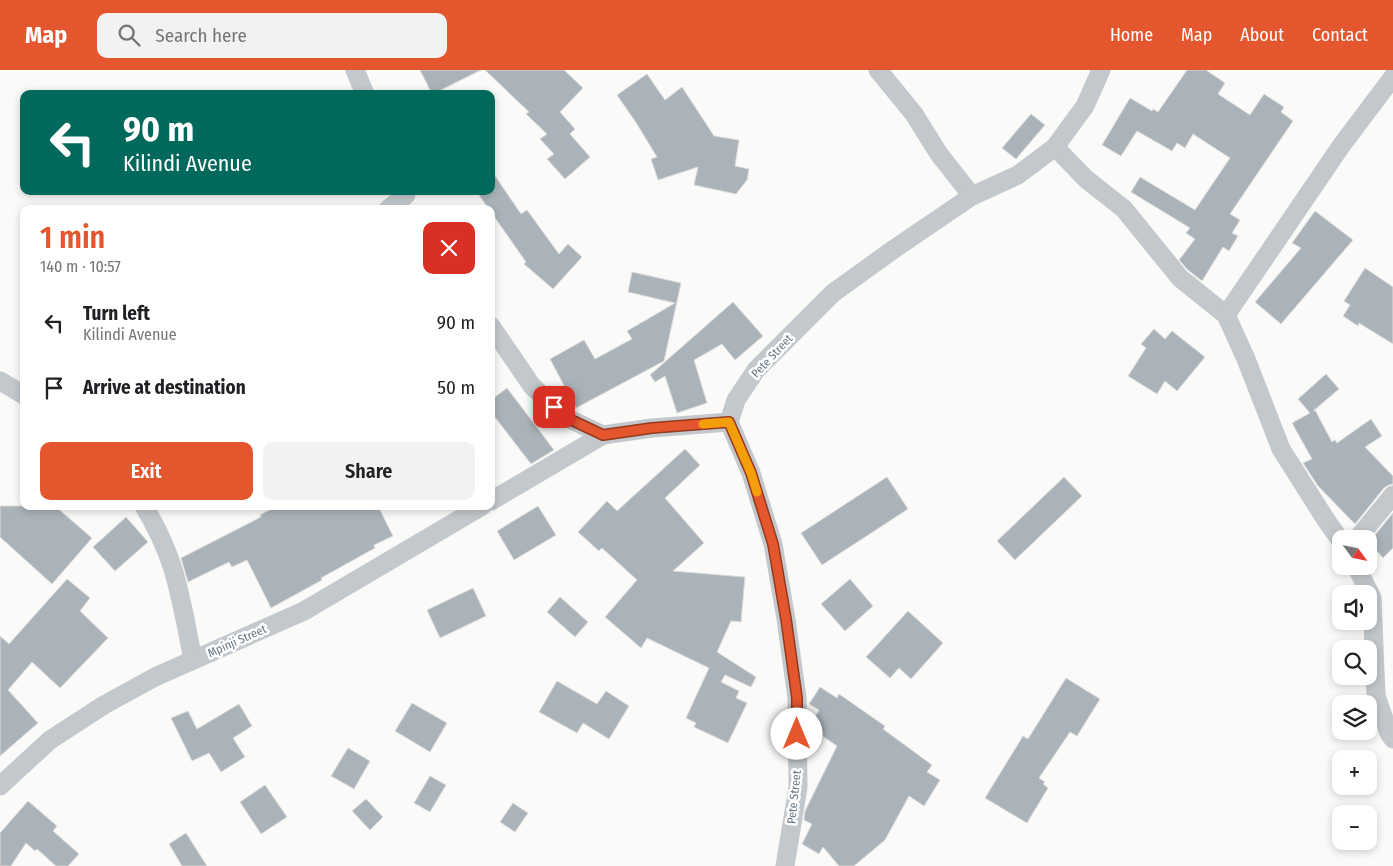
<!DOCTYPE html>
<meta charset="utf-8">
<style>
:root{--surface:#fff;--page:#f2f2f2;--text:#202124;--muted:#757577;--accent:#e4572e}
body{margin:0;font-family:"Fira Sans Condensed",sans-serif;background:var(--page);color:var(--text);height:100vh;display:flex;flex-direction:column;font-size:19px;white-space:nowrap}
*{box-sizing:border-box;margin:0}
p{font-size:16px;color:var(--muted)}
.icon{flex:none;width:28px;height:28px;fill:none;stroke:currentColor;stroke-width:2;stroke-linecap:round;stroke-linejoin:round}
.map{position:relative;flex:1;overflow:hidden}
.details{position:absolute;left:20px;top:135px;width:475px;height:305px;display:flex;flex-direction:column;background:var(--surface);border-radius:10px;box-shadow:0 2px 8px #0003}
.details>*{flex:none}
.hud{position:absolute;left:20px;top:20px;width:475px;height:105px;border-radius:10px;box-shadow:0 2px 8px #0003;background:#00695c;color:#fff;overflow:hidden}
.needle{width:32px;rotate:123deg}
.controls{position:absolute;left:1332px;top:460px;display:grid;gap:10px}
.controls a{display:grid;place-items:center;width:45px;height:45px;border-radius:10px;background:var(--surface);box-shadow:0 2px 8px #0003;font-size:25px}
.pin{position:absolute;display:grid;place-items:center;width:42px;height:42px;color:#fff;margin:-21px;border-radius:10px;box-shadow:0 2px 8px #0006}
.me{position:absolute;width:55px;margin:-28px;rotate:0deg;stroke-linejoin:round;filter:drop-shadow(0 0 4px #0008)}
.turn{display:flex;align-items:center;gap:18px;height:105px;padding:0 20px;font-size:22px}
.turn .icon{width:65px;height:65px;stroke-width:2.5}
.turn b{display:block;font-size:35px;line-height:42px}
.round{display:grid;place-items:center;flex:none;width:52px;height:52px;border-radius:10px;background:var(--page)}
.headline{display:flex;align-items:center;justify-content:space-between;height:85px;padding:0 20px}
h1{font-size:30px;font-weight:600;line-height:38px;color:var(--accent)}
.cta{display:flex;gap:10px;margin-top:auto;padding:10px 20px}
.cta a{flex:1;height:58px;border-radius:10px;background:var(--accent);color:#fff;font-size:20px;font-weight:600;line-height:58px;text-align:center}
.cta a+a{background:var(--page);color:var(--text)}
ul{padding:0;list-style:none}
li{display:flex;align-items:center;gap:15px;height:65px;padding:0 20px}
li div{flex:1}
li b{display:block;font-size:19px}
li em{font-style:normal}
header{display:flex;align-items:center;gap:30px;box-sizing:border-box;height:70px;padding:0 25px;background:var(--accent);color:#fff}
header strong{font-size:24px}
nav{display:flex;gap:28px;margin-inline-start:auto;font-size:18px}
.search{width:350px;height:45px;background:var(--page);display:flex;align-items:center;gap:12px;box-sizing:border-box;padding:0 18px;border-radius:10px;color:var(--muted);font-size:19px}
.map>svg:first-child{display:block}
.building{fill:#aab3b9;stroke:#dcdcda}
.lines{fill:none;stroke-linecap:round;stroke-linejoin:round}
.minor{stroke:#c3c8cc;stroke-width:19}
.route-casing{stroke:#94391e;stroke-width:12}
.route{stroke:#e4572e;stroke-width:9}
.slow{stroke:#f59e0b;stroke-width:9}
.labels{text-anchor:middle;stroke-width:5;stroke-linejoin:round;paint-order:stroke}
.street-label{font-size:12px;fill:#657683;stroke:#fff}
</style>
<header>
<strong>Map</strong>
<div class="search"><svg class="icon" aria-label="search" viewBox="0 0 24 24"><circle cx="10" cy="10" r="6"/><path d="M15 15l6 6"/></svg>Search here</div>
<nav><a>Home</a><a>Map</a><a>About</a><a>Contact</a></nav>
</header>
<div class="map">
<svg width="1393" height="796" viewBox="0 0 1393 796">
<rect width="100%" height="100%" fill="#fafaf8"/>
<g class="building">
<path d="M420 0H481L433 24H432Z"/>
<path d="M485 0H564L583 18 560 42 575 59 570 64 590 87 565 109 547 89 554 84 540 69 547 64 526 44 529 42Z"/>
<path d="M1187 0H1206L1225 13 1218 24 1250 45 1264 24 1284 37 1281 42 1293 51 1230 144 1240 150 1232 163 1238 166 1229 181 1223 177 1202 211 1188 200 1179 190 1195 169 1186 163 1190 158 1131 122 1140 107 1195 140 1230 88 1193 64 1185 78 1177 73 1172 81 1137 61 1121 86 1102 75 1130 28 1152 41 1153 39 1158 42Z"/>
<path d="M647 4 665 30 682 17 714 66 739 70 735 96 749 99 747 110 736 124 694 115 698 97 658 110 651 89 657 87 637 54 617 25Z"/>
<path d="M1031 44 1045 55 1016 89 1002 78Z"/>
<path d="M491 100 521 144 527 140 559 184 568 174 582 187 553 219 524 194 526 192 491 142V139H489L476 121H491Z"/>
<path d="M1315 141 1353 170 1281 254 1255 232 1301 178 1292 173Z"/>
<path d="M1365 198 1393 217V274L1359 253 1358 256 1343 246 1350 235 1344 231Z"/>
<path d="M632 202 681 213 664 291 576 338 550 289 584 270 595 289 632 269 627 261 675 233 628 222Z"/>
<path d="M733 232 763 266 735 290 722 274 694 290 707 333 677 343 665 306 655 312 650 305Z"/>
<path d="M1154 259 1165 269 1172 261 1205 287 1177 321 1165 311 1157 324 1128 306 1146 278 1141 274Z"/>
<path d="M1326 304 1339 319 1313 341 1315 340 1332 372 1335 370 1337 373 1371 349 1382 366 1365 377 1393 406V414L1389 415 1384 418 1355 454 1318 416 1303 393 1312 389 1292 353 1310 343 1298 329Z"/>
<path d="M507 318 554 380 531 394 491 342V330Z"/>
<path d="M685 379 700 395 665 428 704 473 673 501 745 507 741 552 731 551 717 582 756 607 751 617 725 605 721 612 739 621 736 628 747 633 728 673 694 657 696 653 686 648 709 598 647 568 641 578 605 547 637 510 602 478 599 481 578 462 607 431 617 441Z"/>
<path d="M887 407 908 439 822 495 801 463Z"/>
<path d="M1064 407 1082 426 1015 490 997 471Z"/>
<path d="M0 436H55L92 468 52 514 0 467Z"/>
<path d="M277 436H378L393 466 374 475 375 478 321 508 322 510 271 538 247 490 232 497 229 492 188 512 181 488 261 447 260 445Z"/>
<path d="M538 436 556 465 514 490 497 461Z"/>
<path d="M1393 443V478L1383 488 1369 472Z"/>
<path d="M126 447 148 472 115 501 93 477Z"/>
<path d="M67 509 90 528 80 541 108 568 60 618 32 592 8 620 38 653 0 686V566L9 574Z"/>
<path d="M850 509 873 536 845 561 821 534Z"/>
<path d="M473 518 486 546 440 568 427 540Z"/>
<path d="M560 527 588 552 575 567 547 542Z"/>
<path d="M908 541 943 573 911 609 899 598 890 608 866 587Z"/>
<path d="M1066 608 1100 629 1077 666 1070 662 1039 708 1045 712 1043 714 1048 718 1027 753 985 728 1023 666 1028 669Z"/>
<path d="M557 611 597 634 606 621 629 636 609 669 583 653 577 663 539 642Z"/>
<path d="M820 617 837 628 839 624 885 656 883 659 932 695 927 702 940 710 924 736 909 726 885 770 854 796H839L823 777 819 784 802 774 812 754 804 750 805 741 837 676 814 660 820 652 814 649 819 640 809 634Z"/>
<path d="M412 633 447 653 430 682 395 661Z"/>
<path d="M239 634 252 656 233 668 245 687 221 702 209 683 192 691 171 648 188 641 197 659Z"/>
<path d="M348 678 370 691 354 719 331 706Z"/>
<path d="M430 706 446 715 430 742 414 733Z"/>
<path d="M265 715 287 747 261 764 240 732Z"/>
<path d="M366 729 383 747 370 760 352 741Z"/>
<path d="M28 731 57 756 53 761 79 784 68 796H56L37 779 35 781 26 773 11 796H0V763Z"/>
<path d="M513 733 528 743 515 762 500 752Z"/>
<path d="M186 763 207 796H182L169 774Z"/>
</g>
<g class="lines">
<g class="minor">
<path d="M355 0 365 24"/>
<path d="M878 0 914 44 939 84 972 126"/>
<path d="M1055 77 1086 109 1124 139 1180 208 1226 245 1246 289 1281 379 1326 450 1341 471"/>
<path d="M388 139 406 125"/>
<path d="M1226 245 1341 76 1393 7"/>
<path d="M491 256 532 316 565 347 603 365 652 358 729 352"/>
<path d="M0 311 24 325"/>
<path d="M491 431 603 365"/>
<path d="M144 436C156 456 166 477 173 499 182 529 187 560 193 590"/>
<path d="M1357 469 1393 425"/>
<path d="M1356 496 1372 528 1376 626 1389 663 1393 669"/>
<path d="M0 716 50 670 104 635 155 607 304 541 482 436"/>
<path d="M785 796 798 717 797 628 786 549 773 474 751 403 729 352 736 330 756 300 833 223 894 179 972 126 1018 105 1055 77 1085 36 1101 0"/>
</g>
</g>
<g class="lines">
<defs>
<path id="route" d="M554 337 565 347 603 365 652 358 729 352 751 403 773 474 786 549 797 628V664"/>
</defs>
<use href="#route" class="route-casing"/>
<use href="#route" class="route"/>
<path class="slow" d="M703 354 729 352 751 403 757 422"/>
</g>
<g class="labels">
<g class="street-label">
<text transform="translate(772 286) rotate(-47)" y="4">Pete Street</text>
<text transform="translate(237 571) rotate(-24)" y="4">Mpinji Street</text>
<text transform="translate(794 727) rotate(-84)" y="4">Pete Street</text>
</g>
</g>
</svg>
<div class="controls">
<a><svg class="needle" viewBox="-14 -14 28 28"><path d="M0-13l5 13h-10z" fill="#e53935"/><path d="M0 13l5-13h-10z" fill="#757577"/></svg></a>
<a><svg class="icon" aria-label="sound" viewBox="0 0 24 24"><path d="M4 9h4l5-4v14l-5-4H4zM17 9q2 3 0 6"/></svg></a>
<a><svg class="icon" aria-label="search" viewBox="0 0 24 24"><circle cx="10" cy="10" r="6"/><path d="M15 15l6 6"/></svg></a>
<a><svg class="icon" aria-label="layers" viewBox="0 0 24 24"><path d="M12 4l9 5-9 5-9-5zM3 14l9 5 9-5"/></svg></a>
<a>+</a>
<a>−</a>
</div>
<div class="pin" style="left:554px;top:337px;background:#d93025"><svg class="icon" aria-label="arrive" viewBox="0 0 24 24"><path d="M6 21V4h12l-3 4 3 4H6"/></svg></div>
<svg class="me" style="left:797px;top:664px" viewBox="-20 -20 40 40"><circle r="19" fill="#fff"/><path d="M0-13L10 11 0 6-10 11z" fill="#e4572e"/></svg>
<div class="hud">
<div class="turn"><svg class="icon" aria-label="left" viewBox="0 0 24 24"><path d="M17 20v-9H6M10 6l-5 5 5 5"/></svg><div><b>90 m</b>Kilindi Avenue</div></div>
</div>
<section class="details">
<div class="headline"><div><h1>1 min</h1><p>140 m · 10:57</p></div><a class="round" style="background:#d93025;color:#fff"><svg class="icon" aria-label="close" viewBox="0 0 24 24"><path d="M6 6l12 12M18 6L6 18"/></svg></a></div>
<ul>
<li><svg class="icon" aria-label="left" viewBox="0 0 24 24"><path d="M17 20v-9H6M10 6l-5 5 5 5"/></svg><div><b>Turn left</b><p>Kilindi Avenue</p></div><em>90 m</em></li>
<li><svg class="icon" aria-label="arrive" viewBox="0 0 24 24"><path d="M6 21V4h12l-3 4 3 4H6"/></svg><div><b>Arrive at destination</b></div><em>50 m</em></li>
</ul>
<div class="cta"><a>Exit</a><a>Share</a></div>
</section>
</div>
